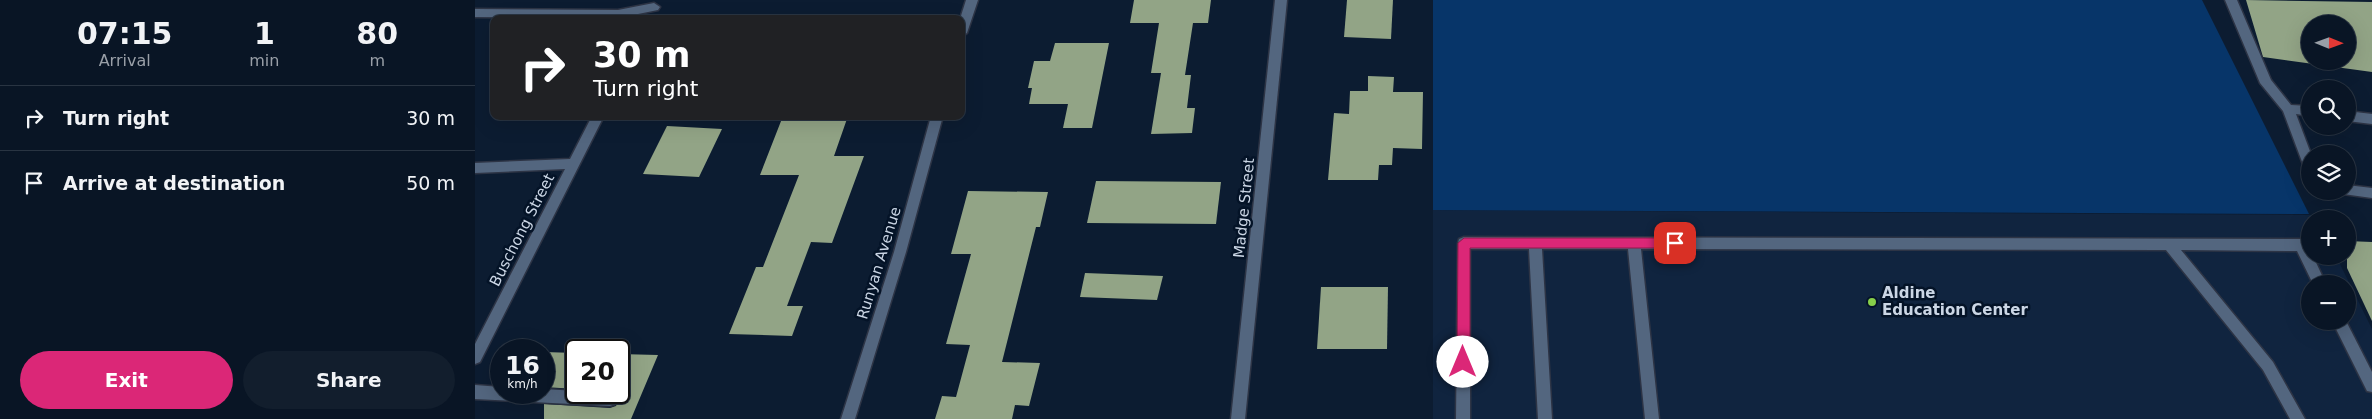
<!DOCTYPE html>
<meta charset="utf-8">
<style>
:root{--surface:#091525;--page:#121e2d;--text:#f1f3f6;--muted:#999fa7;--line:#293442;--accent:#db2777}
body{margin:0;font-family:"DejaVu Sans",sans-serif;background:var(--page);color:var(--text);height:100vh;display:flex;flex-direction:column;font-size:19px;white-space:nowrap}
*{box-sizing:border-box;margin:0}
p{font-size:16px;color:var(--muted)}
.icon{flex:none;width:28px;height:28px;fill:none;stroke:currentColor;stroke-width:2;stroke-linecap:round;stroke-linejoin:round}
.map{position:relative;flex:1;overflow:hidden}
.details{display:flex;flex-direction:column;background:var(--surface);width:475px}
.details>*{flex:none}
.guide{position:absolute;left:15px;top:15px;width:475px;height:105px;border-radius:10px;box-shadow:0 5px 20px #0002,0 0 0 1px var(--line);background:#202124;color:#fff;overflow:hidden}
.needle{width:32px;rotate:91deg}
.controls{position:absolute;left:1826px;top:15px;display:grid;gap:10px}
.controls a{display:grid;place-items:center;width:55px;height:55px;border-radius:50%;background:var(--surface);box-shadow:0 5px 20px #0002,0 0 0 1px var(--line);font-size:25px}
.speed{position:absolute;left:15px;top:339px;display:flex;gap:10px;font-size:25px;font-weight:700;text-align:center}
.speed>*{display:grid;place-content:center;width:65px;height:65px;border-radius:50%;background:var(--surface);box-shadow:0 5px 20px #0002,0 0 0 1px var(--line);line-height:1}
.speed small{font-size:12px;font-weight:400}
.speed .limit{border:2px solid #111;border-radius:8px;background:#fff;color:#111}
.pin{position:absolute;display:grid;place-items:center;width:42px;height:42px;color:#fff;margin:-21px;border-radius:10px;box-shadow:0 2px 8px #0006}
.me{position:absolute;width:55px;margin:-28px;rotate:0deg;stroke-linejoin:round;filter:drop-shadow(0 0 4px #0008)}
.turn{display:flex;align-items:center;gap:18px;height:105px;padding:0 20px;font-size:22px}
.turn .icon{width:65px;height:65px;stroke-width:2.5}
.turn b{display:block;font-size:35px;line-height:42px}
.eta{display:flex;justify-content:space-evenly;align-items:center;height:85px;text-align:center}
.eta b{font-size:30px;font-weight:600;line-height:35px}
.primary-button{display:flex;gap:10px;margin-top:auto;padding:10px 20px}
.primary-button a{flex:1;height:58px;border-radius:30px;background:var(--accent);color:#fff;font-size:20px;font-weight:600;line-height:58px;text-align:center}
.primary-button a+a{background:var(--page);color:var(--text)}
ul{padding:0;list-style:none}
li{display:flex;align-items:center;gap:15px;height:65px;padding:0 20px;border-top:1px solid var(--line)}
li div{flex:1}
li b{display:block;font-size:19px}
li em{font-style:normal}
main{display:flex;flex:1;min-height:0}
.map>svg:first-child{display:block}
.built{fill:#10243f;fill-rule:evenodd}
.green{fill:#073569}
.building{fill:#92a486;fill-rule:evenodd}
.lines{fill:none;stroke-linecap:round;stroke-linejoin:round}
.minor-casing{stroke:#2d3445;stroke-width:3}
.minor{fill:#53667f;fill-rule:evenodd}
.route{fill:#db2777;stroke:#8e194d}
.poi-dot{fill:#87cf4a;stroke:#041327;stroke-width:2}
.labels{text-anchor:middle;stroke-width:5;stroke-linejoin:round;paint-order:stroke}
.street-label{font-size:15px;fill:#cbd6e5;stroke:#041327}
.poi-label{font-size:15px;font-weight:bold;fill:#cbd6e5;stroke:#041327;text-anchor:start}
</style>
<main>
<section class="details">
<div class="eta">
<div><b>07:15</b><p>Arrival</p></div>
<div><b>1</b><p>min</p></div>
<div><b>80</b><p>m</p></div>
</div>
<ul>
<li><svg class="icon" aria-label="right" viewBox="0 0 24 24"><path d="M7 20v-9h11M14 6l5 5-5 5"/></svg><div><b>Turn right</b></div><em>30 m</em></li>
<li><svg class="icon" aria-label="arrive" viewBox="0 0 24 24"><path d="M6 21V4h12l-3 4 3 4H6"/></svg><div><b>Arrive at destination</b></div><em>50 m</em></li>
</ul>
<div class="primary-button"><a>Exit</a><a>Share</a></div>
</section>
<div class="map">
<svg width="1897" height="419" viewBox="0 0 1897 419">
<rect width="100%" height="100%" fill="#0c1c31"/>
<path class="built" d="M958 210 1840 215 1842 219H1835V256H1861L1897 329V419H958ZM1835 284H1872V321H1835Z"/>
<path class="green" d="M958 0H1727L1834 214 958 210Z"/>
<g class="building">
<path d="M659 0H736L733 23H718L710 75H716L712 108H720L717 133 676 134 686 73H676L684 23H655Z"/>
<path d="M872 0H918L916 39 869 37Z"/>
<path d="M1771 0 1897 2V72L1788 57ZM1835 24H1872V61H1835Z"/>
<path d="M580 43H634L617 128H588L593 104H554L557 88H553L559 61H575Z"/>
<path d="M893 76 919 77 918 92H948L947 149 918 148 917 165H904L903 180H853L859 113 874 114 875 91H893Z"/>
<path d="M308 116H373L359 156H389L357 243 336 242 312 306H328L317 336 254 334 281 267H288L324 175H285Z"/>
<path d="M192 126 247 129 224 177 168 174Z"/>
<path d="M621 181 746 182 741 224 612 223Z"/>
<path d="M493 191 573 192 565 227H561L527 362 565 363 554 406 540 405 537 419H460L467 396 481 397 495 345 471 344 496 254H476Z"/>
<path d="M1872 241 1897 242V321L1872 268Z"/>
<path d="M610 273 688 276 682 300 605 297Z"/>
<path d="M846 287H913L912 349H842Z"/>
<path d="M69 352 101 353V389L69 387Z"/>
<path d="M144 354 183 355 156 419H69V404L135 408 141 406 144 400 141 392H144Z"/>
</g>
<g class="lines">
<defs>
<g id="minor">
<path d="M491 0H503L492 33 486 37 485 19Z"/>
<path d="M800 0H812L770 419H756Z"/>
<path d="M1750 0H1762L1796 80 1816 105 1835 106V116L1821 114 1836 154 1835 172 1831 171 1829 167 1808 111 1785 83Z"/>
<path d="M179 3 185 7 183 10 143 18 0 17V9L143 10Z"/>
<path d="M1872 111 1897 114V124L1872 121Z"/>
<path d="M117 116H129L5 362 0 364V344L90 169 0 173V163L95 159Z"/>
<path d="M456 116H468L431 252 380 419H366L419 252Z"/>
<path d="M1872 185 1897 188V198L1868 194 1866 191H1872Z"/>
<path d="M989 237 1826 239 1831 241 1835 250V256H1838L1851 284H1838L1822 251 1706 250 1798 362 1830 419H1815L1788 370 1691 250 1166 249 1184 419H1170L1153 249H1067L1077 419H1063L1054 249H995V419H981L983 243 984 239Z"/>
<path d="M1857 321H1871L1897 372V392L1892 391Z"/>
<path d="M0 385 26 387V392H69V389L101 391V392H135L140 394 142 399 140 404 135 406 0 399Z"/>
</g>
</defs>
<use href="#minor" class="minor-casing"/>
<use href="#minor" class="minor"/>
</g>
<path class="route" d="M989 238H1200L1206 243 1200 248H995V362L993 366 988 368 984 366 982 362 983 243Z"/>
<circle class="poi-dot" cx="1397" cy="302" r="5"/>
<g class="labels">
<g class="street-label">
<text transform="translate(769 208) rotate(-84)" y="5">Madge Street</text>
<text transform="translate(47 230) rotate(-63)" y="5">Buschong Street</text>
<text transform="translate(404 263) rotate(-73)" y="5">Runyan Avenue</text>
</g>
<g class="poi-label">
<text x="1407" y="298">Aldine<tspan x="1407" dy="17">Education Center</tspan></text>
</g>
</g>
</svg>
<div class="controls">
<a><svg class="needle" viewBox="-14 -14 28 28"><path d="M0-13l5 13h-10z" fill="#e53935"/><path d="M0 13l5-13h-10z" fill="#999fa7"/></svg></a>
<a><svg class="icon" aria-label="search" viewBox="0 0 24 24"><circle cx="10" cy="10" r="6"/><path d="M15 15l6 6"/></svg></a>
<a><svg class="icon" aria-label="layers" viewBox="0 0 24 24"><path d="M12 4l9 5-9 5-9-5zM3 14l9 5 9-5"/></svg></a>
<a>+</a>
<a>−</a>
</div>
<div class="speed"><div>16<small>km/h</small></div><div class="limit">20</div></div>
<div class="pin" style="left:1200px;top:243px;background:#d93025"><svg class="icon" aria-label="arrive" viewBox="0 0 24 24"><path d="M6 21V4h12l-3 4 3 4H6"/></svg></div>
<svg class="me" style="left:988px;top:362px" viewBox="-20 -20 40 40"><circle r="19" fill="#fff"/><path d="M0-13L10 11 0 6-10 11z" fill="#db2777"/></svg>
<div class="guide">
<div class="turn"><svg class="icon" aria-label="right" viewBox="0 0 24 24"><path d="M7 20v-9h11M14 6l5 5-5 5"/></svg><div><b>30 m</b>Turn right</div></div>
</div>
</div>
</main>
